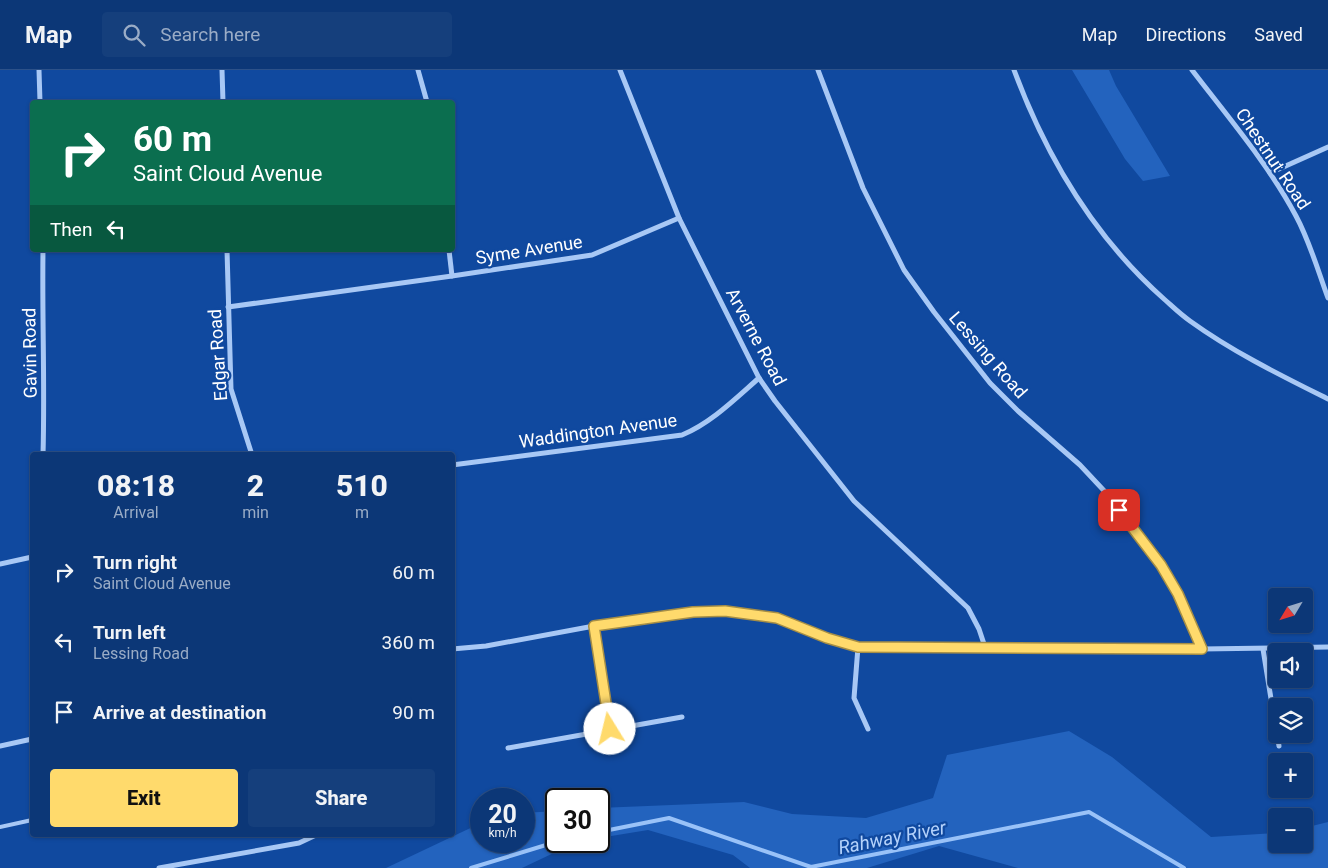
<!DOCTYPE html>
<meta charset="utf-8">
<style>
:root{--surface:#0c3777;--page:#153f7c;--text:#f1f3f6;--muted:#9aacc6;--line:#2c5189;--accent:#ffda6c}
body{margin:0;font-family:Roboto,sans-serif;background:var(--page);color:var(--text);height:100vh;display:flex;flex-direction:column;font-size:19px;white-space:nowrap}
*{box-sizing:border-box;margin:0}
p{font-size:16px;color:var(--muted)}
.icon{flex:none;width:28px;height:28px;fill:none;stroke:currentColor;stroke-width:2;stroke-linecap:round;stroke-linejoin:round}
.map{position:relative;flex:1;overflow:hidden}
.panel{position:absolute;left:30px;top:382px;width:425px;height:385px;display:flex;flex-direction:column;background:var(--surface);border-radius:5px;box-shadow:0 1px 4px #0004,0 0 0 1px var(--line)}
.panel>*{flex:none}
.banner{position:absolute;left:30px;top:30px;width:425px;height:152px;border-radius:5px;box-shadow:0 1px 4px #0004,0 0 0 1px var(--line);background:#0b6e4f;color:#fff;overflow:hidden}
.needle{width:32px;rotate:232deg}
.tools{position:absolute;left:1268px;top:518px;display:grid;gap:10px}
.tools a{display:grid;place-items:center;width:45px;height:45px;border-radius:5px;background:var(--surface);box-shadow:0 1px 4px #0004,0 0 0 1px var(--line);font-size:25px}
.speed{position:absolute;left:470px;top:718px;display:flex;gap:10px;font-size:25px;font-weight:700;text-align:center}
.speed>*{display:grid;place-content:center;width:65px;height:65px;border-radius:50%;background:var(--surface);box-shadow:0 1px 4px #0004,0 0 0 1px var(--line);line-height:1}
.speed small{font-size:12px;font-weight:400}
.speed .limit{border:2px solid #111;border-radius:8px;background:#fff;color:#111}
.pin{position:absolute;display:grid;place-items:center;width:42px;height:42px;color:#fff;margin:-21px;border-radius:10px;box-shadow:0 2px 8px #0006}
.me{position:absolute;width:55px;margin:-28px;rotate:351deg;stroke-linejoin:round;filter:drop-shadow(0 0 4px #0008)}
.turn{display:flex;align-items:center;gap:18px;height:105px;padding:0 20px;font-size:22px}
.turn .icon{width:65px;height:65px;stroke-width:2.5}
.turn b{display:block;font-size:35px;line-height:42px}
.then{display:flex;align-items:center;height:48px;padding:0 20px;background:#0003;gap:10px;font-size:19px}
.eta{display:flex;justify-content:space-evenly;align-items:center;height:85px;text-align:center}
.eta b{font-size:30px;font-weight:800;line-height:35px}
.cta{display:flex;gap:10px;margin-top:auto;padding:10px 20px}
.cta a{flex:1;height:58px;border-radius:5px;background:var(--accent);color:#111;font-size:20px;font-weight:800;line-height:58px;text-align:center}
.cta a+a{background:var(--page);color:var(--text)}
ul{padding:0;list-style:none}
li{display:flex;align-items:center;gap:15px;height:70px;padding:0 20px}
li div{flex:1}
li b{display:block;font-size:19px}
li em{font-style:normal}
header{display:flex;align-items:center;gap:30px;box-sizing:border-box;height:70px;padding:0 25px;background:var(--surface);border-bottom:1px solid var(--line)}
header strong{font-size:24px}
nav{display:flex;gap:28px;margin-inline-start:auto;font-size:18px}
.search{width:350px;height:45px;background:var(--page);display:flex;align-items:center;gap:12px;box-sizing:border-box;padding:0 18px;border-radius:5px;color:var(--muted);font-size:19px}
.map>svg:first-child{display:block}
.green{fill:#2363be}
.lines{fill:none;stroke-linecap:round;stroke-linejoin:round}
.stream{stroke:#99c2f8;stroke-width:4}
.lane{stroke:#a8c8f5;stroke-width:4}
.street{stroke:#a8c8f5;stroke-width:5}
.route-casing{stroke:#a68e46;stroke-width:12}
.route{stroke:#ffda6c;stroke-width:9}
.labels{text-anchor:middle;stroke-width:4.5;stroke-linejoin:round;paint-order:stroke}
.street-label{font-size:18px;fill:#fff;stroke:#10499f}
.water-label{font-size:19px;font-style:italic;fill:#b4d2fb;stroke:#10499f}
</style>
<header>
<strong>Map</strong>
<div class="search"><svg class="icon" aria-label="search" viewBox="0 0 24 24"><circle cx="10" cy="10" r="6"/><path d="M15 15l6 6"/></svg>Search here</div>
<nav><a>Map</a><a>Directions</a><a>Saved</a></nav>
</header>
<div class="map">
<svg width="1328" height="798" viewBox="0 0 1328 798">
<rect width="100%" height="100%" fill="#10499f"/>
<g class="green">
<path d="M1072 0H1109L1116 16 1170 106 1143 111 1125 89Z"/>
<path d="M1069 661 1112 687 1211 767 1276 763V774H1304V758L1328 752V798H1018L939 776 867 798H750L733 785 648 760 599 768V738L744 732 792 744 866 748 933 728 947 685Z"/>
<path d="M556 741V771H579L522 798H386L481 753V771H524V743Z"/>
</g>
<g class="lines">
<g class="stream">
<path d="M599 762 669 748 811 797 1089 742 1184 798"/>
<path d="M471 798 559 771"/>
</g>
<path class="lane" d="M0 757 32 750"/>
<g class="street">
<path d="M39 0 40 32"/>
<path d="M222 0 223 32"/>
<path d="M418 0 427 32"/>
<path d="M620 0 679 148 759 308 775 331 854 431 968 538 979 559 985 577"/>
<path d="M818 0 863 118 904 200 934 242 990 313 1018 341 1080 395 1109 426 1161 495 1178 524 1202 579"/>
<path d="M1014 0C1046 86 1094 167 1164 229 1172 236 1180 244 1190 251 1233 282 1280 305 1328 329"/>
<path d="M1192 0C1228 47 1269 95 1296 146 1310 172 1318 201 1328 228"/>
<path d="M1270 103 1328 77"/>
<path d="M43 180C42 248 45 317 43 385"/>
<path d="M227 180 231 319 252 385"/>
<path d="M449 180 452 206"/>
<path d="M228 237 452 206 592 185 679 148"/>
<path d="M452 395 682 365C711 353 735 329 759 308"/>
<path d="M0 494 32 487"/>
<path d="M594 556 610 659"/>
<path d="M858 577 854 628 868 659"/>
<path d="M452 579 486 576 594 556 693 542 725 541 777 548 827 568 858 577 1202 579 1328 577"/>
<path d="M1263 579 1276 660"/>
<path d="M1277 664 1279 676"/>
<path d="M0 676 32 669"/>
<path d="M508 678 682 647"/>
<path d="M159 798 299 773 316 765"/>
</g>
</g>
<g class="lines">
<defs>
<path id="route" d="M610 659 594 556 693 542 725 541 777 548 827 568 858 577 1202 579 1178 524 1161 495 1119 440"/>
</defs>
<use href="#route" class="route-casing"/>
<use href="#route" class="route"/>
</g>
<g class="labels">
<g class="street-label">
<text transform="translate(1273 89) rotate(56)" y="6">Chestnut Road</text>
<text transform="translate(529 180) rotate(-9)" y="6">Syme Avenue</text>
<text transform="translate(756 267) rotate(62)" y="6">Arverne Road</text>
<text transform="translate(30 283) rotate(-91)" y="6">Gavin Road</text>
<text transform="translate(218 285) rotate(-94)" y="6">Edgar Road</text>
<text transform="translate(988 285) rotate(49)" y="6">Lessing Road</text>
<text transform="translate(598 361) rotate(-8)" y="6">Waddington Avenue</text>
</g>
<g class="water-label">
<text transform="translate(892 767) rotate(-11)" y="7">Rahway River</text>
</g>
</g>
</svg>
<div class="tools">
<a><svg class="needle" viewBox="-14 -14 28 28"><path d="M0-13l5 13h-10z" fill="#e53935"/><path d="M0 13l5-13h-10z" fill="#9aacc6"/></svg></a>
<a><svg class="icon" aria-label="sound" viewBox="0 0 24 24"><path d="M4 9h4l5-4v14l-5-4H4zM17 9q2 3 0 6"/></svg></a>
<a><svg class="icon" aria-label="layers" viewBox="0 0 24 24"><path d="M12 4l9 5-9 5-9-5zM3 14l9 5 9-5"/></svg></a>
<a>+</a>
<a>−</a>
</div>
<div class="speed"><div>20<small>km/h</small></div><div class="limit">30</div></div>
<div class="pin" style="left:1119px;top:440px;background:#d93025"><svg class="icon" aria-label="arrive" viewBox="0 0 24 24"><path d="M6 21V4h12l-3 4 3 4H6"/></svg></div>
<svg class="me" style="left:610px;top:659px" viewBox="-20 -20 40 40"><circle r="19" fill="#fff"/><path d="M0-13L10 11 0 6-10 11z" fill="#ffda6c"/></svg>
<div class="banner">
<div class="turn"><svg class="icon" aria-label="right" viewBox="0 0 24 24"><path d="M7 20v-9h11M14 6l5 5-5 5"/></svg><div><b>60 m</b>Saint Cloud Avenue</div></div>
<div class="then">Then<svg class="icon" aria-label="left" viewBox="0 0 24 24"><path d="M17 20v-9H6M10 6l-5 5 5 5"/></svg></div>
</div>
<section class="panel">
<div class="eta">
<div><b>08:18</b><p>Arrival</p></div>
<div><b>2</b><p>min</p></div>
<div><b>510</b><p>m</p></div>
</div>
<ul>
<li><svg class="icon" aria-label="right" viewBox="0 0 24 24"><path d="M7 20v-9h11M14 6l5 5-5 5"/></svg><div><b>Turn right</b><p>Saint Cloud Avenue</p></div><em>60 m</em></li>
<li><svg class="icon" aria-label="left" viewBox="0 0 24 24"><path d="M17 20v-9H6M10 6l-5 5 5 5"/></svg><div><b>Turn left</b><p>Lessing Road</p></div><em>360 m</em></li>
<li><svg class="icon" aria-label="arrive" viewBox="0 0 24 24"><path d="M6 21V4h12l-3 4 3 4H6"/></svg><div><b>Arrive at destination</b></div><em>90 m</em></li>
</ul>
<div class="cta"><a>Exit</a><a>Share</a></div>
</section>
</div>
